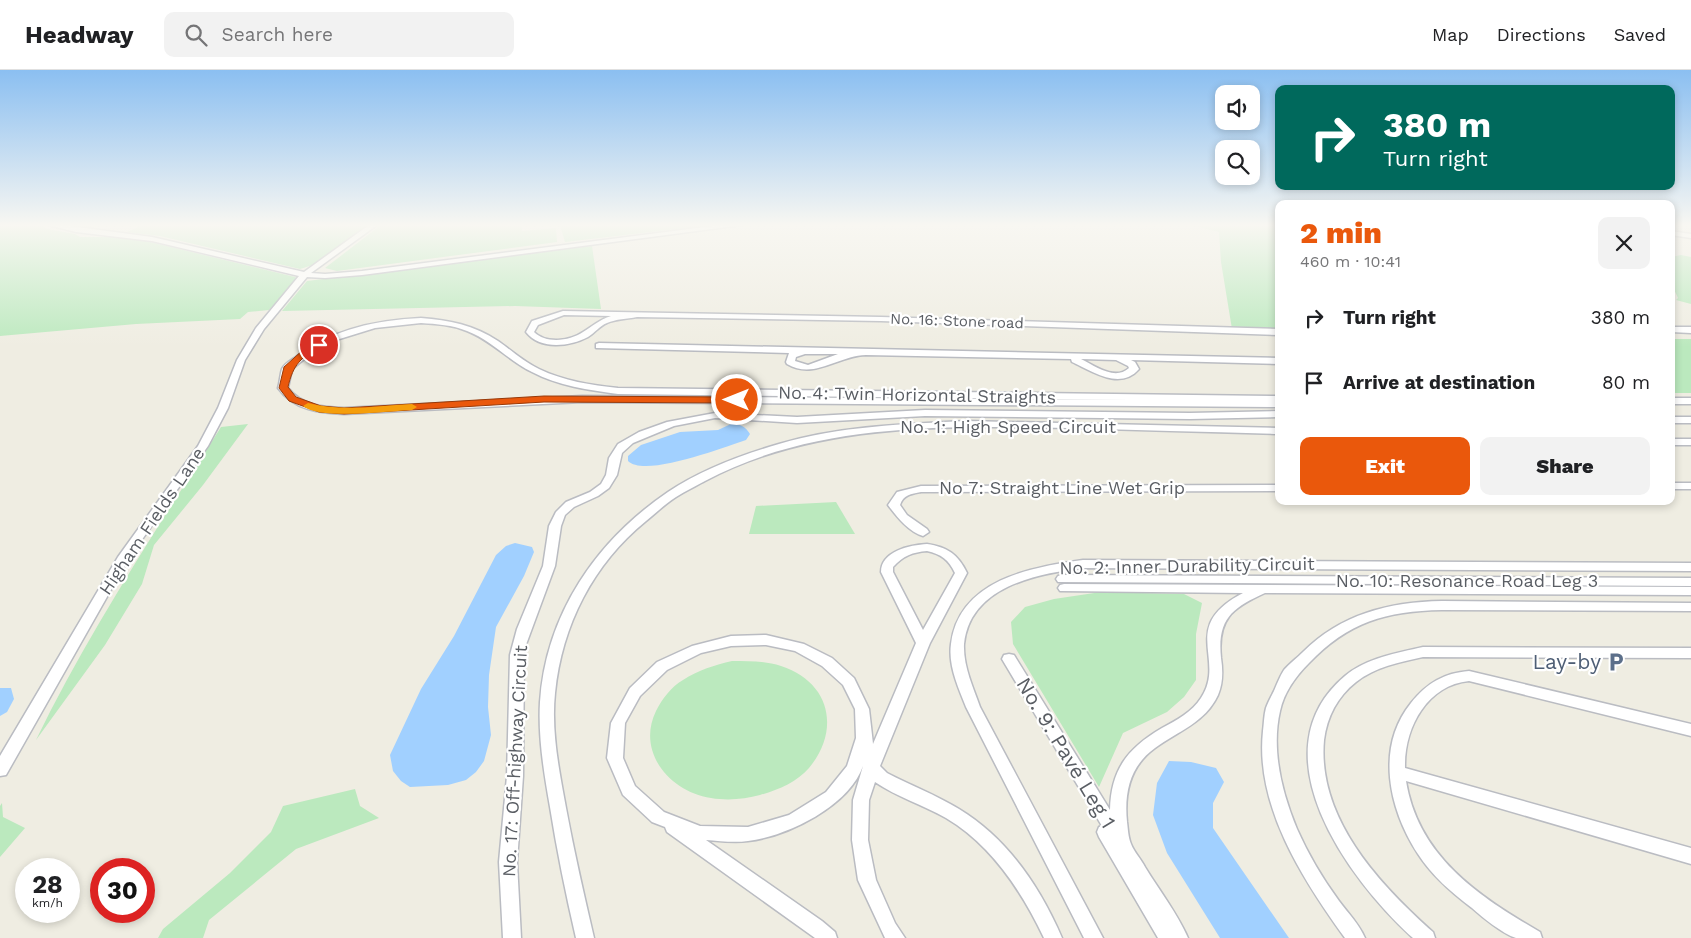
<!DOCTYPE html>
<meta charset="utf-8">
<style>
:root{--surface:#fff;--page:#f2f2f2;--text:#202124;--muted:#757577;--line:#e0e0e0;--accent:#ea580c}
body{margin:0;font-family:"Work Sans",sans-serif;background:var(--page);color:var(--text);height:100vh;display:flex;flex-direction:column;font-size:19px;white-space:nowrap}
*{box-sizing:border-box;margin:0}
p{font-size:16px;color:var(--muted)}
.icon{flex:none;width:28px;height:28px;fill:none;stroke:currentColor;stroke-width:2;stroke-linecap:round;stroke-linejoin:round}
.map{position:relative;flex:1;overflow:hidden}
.drawer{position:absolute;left:1275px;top:130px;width:400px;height:305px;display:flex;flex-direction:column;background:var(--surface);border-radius:10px;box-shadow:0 2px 8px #0003}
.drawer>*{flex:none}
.hud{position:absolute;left:1275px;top:15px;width:400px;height:105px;border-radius:10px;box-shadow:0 2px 8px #0003;background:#00695c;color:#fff;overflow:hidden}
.controls{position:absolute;left:1215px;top:15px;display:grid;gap:10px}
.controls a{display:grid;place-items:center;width:45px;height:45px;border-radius:10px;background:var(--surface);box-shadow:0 2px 8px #0003;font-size:25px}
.speed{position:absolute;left:15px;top:788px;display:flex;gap:10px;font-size:25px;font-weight:700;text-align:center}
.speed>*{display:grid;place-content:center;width:65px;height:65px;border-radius:50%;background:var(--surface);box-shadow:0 2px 8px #0003;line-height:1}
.speed small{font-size:12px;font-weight:400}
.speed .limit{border:8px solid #d22;background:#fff;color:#111}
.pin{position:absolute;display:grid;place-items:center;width:42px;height:42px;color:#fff;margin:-21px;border:2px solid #fff;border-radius:50%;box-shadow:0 1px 5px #0007}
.me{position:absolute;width:55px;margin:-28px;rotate:270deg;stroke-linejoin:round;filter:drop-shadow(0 0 4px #0008)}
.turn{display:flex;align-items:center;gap:18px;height:105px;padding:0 25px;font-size:22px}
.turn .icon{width:65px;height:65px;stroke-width:2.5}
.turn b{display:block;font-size:35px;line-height:42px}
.round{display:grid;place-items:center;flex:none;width:52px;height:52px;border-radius:10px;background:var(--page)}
.headline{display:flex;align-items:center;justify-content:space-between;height:85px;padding:0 25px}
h1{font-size:30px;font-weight:800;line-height:38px;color:var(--accent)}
.action{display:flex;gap:10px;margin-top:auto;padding:10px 25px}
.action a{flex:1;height:58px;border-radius:10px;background:var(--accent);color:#fff;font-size:20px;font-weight:800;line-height:58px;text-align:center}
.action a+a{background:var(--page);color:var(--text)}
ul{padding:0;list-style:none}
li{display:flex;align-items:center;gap:15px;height:65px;padding:0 25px}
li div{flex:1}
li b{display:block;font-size:19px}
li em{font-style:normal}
header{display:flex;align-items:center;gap:30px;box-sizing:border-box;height:70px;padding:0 25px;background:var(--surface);border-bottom:1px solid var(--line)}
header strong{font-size:24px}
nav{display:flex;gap:28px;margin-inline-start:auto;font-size:18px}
.search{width:350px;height:45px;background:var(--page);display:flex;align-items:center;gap:12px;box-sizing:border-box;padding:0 18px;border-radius:10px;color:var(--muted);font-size:19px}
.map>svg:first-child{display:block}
.green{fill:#bbe9be}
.water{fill:#a1d0ff}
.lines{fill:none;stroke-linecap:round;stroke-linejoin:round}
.minor-casing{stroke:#babcc2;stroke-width:3}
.minor{fill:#fff;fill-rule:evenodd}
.route{fill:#ea580c;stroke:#983908}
.slow{fill:#f59e0b}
.labels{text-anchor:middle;stroke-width:4.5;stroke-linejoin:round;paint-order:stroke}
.far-street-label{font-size:15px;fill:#5a5e64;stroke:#fff}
.street-label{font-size:18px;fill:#5a5e64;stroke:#fff}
.near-service-label{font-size:21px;fill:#4e5e75;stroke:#fff;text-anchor:end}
.near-street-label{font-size:21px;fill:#5a5e64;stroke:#fff}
</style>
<header>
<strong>Headway</strong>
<div class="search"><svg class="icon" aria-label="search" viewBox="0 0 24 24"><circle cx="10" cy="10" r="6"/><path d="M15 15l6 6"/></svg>Search here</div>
<nav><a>Map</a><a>Directions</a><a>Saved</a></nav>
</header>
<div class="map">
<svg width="1691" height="868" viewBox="0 0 1691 868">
<rect width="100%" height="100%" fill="#efede2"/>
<g class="green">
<path d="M0 155H41L47 159 75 164 80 167H119L146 171 295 207 298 209 269 240 248 242 240 249 136 254 0 266Z"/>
<path d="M144 155H367L316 194 300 199 160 166 127 162Z"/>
<path d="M381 155H521L522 161 556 158 557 172 337 201 325 198Z"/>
<path d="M560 155H710L565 172Z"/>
<path d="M1191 155H1279V259H1232L1221 192 1219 162Z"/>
<path d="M592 176 601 239 515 236 282 241 307 211Z"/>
<path d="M1681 185 1691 187V234L1676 230 1678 228 1671 213V187Z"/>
<rect x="1671" y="269" width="20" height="54"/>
<path d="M248 354 203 415 154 475 142 514 105 575 36 670C89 561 157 459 221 357Z"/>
<path d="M836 432 855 464H749L756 436Z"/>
<path d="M1101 522 1184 524 1202 533 1196 564V610L1184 627 1167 642 1123 663 1099 717 1013 574 1011 552 1025 537 1054 529Z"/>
<path d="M732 591C749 591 765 591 781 596 830 612 841 659 809 698 797 712 778 720 760 725 745 729 728 731 711 728 670 722 636 682 656 641 662 629 671 617 683 610 698 600 715 595 732 591Z"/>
<path d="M355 719 360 736 379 748 296 779 209 850 203 868H158L163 859 230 803 271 762 283 736Z"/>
<path d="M2 733 3 747 25 758 0 787V736Z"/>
</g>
<g class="water">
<path d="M731 354C740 354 745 356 750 364L746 370C724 377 645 408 628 391V386L641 375 680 362 718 360Z"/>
<path d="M515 473 532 477 534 482 524 506 496 557 489 605 488 637 491 665 484 691 476 702 466 710 448 715 410 717 401 711 393 701 390 685 421 619 454 566 496 485 506 476Z"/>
<path d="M0 618H11L14 629 7 642 0 646Z"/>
<path d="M1169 691 1191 692 1216 698 1224 712 1213 733V758L1289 868H1220L1167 783 1153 745 1157 713Z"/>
</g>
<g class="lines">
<defs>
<g id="minor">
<path d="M48 155H63L152 167 304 202 369 155H377L311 203 325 204 362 201 720 155H742L362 205 325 208 307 207 264 259 245 290 228 338 208 376 129 488 6 705 0 706V686L118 487 198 376 218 338 237 290 256 258 299 206 152 171 76 162Z"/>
<path d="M1671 161 1691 164V168L1671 165Z"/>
<path d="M563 241 881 247 1279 259V265L881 251 637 247C627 249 616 249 607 253 599 256 595 263 588 267 569 277 540 280 526 262L532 251ZM564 245 611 246C599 250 593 256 583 262 570 271 546 274 534 262L538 255Z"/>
<path d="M421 248C449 250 474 255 498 271 511 280 524 292 539 299 564 311 591 315 618 318L1279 326V337L582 332 344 344C319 343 294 340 278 318 280 312 280 305 282 299 285 293 292 290 297 286 333 259 377 250 421 248ZM421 253C437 254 452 255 467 261 491 270 509 291 532 302 558 316 589 320 618 324L1133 330 582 326 344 338C323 337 302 336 288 318L292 299 314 281 333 271 375 258Z"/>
<path d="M1671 257H1691V263L1671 262Z"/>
<path d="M599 273 1279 288V294L1131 290 1135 292 1139 299C1120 321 1092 301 1072 292L1071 289 866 285C837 286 814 310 787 294L786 292 789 283 596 278V274ZM805 284H838L808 295 795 291 796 287ZM1081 289 1116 290 1128 296 1129 298C1115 311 1095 296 1081 289Z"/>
<rect x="1671" y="328" width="20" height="6"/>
<path d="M925 340 1190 343 1279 341V347L1190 349 925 346 797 353 715 348 674 356 633 373 622 383 617 405 609 418 598 426 574 437 565 445 561 456 555 496 524 580 523 706 517 792 521 868H503L499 792 507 706 510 585 517 559 543 496 549 456 556 442 566 432 590 422 601 414 606 405 609 388 618 374 639 362 667 352 715 343 797 347Z"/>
<rect x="1671" y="347" width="20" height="6"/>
<path d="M967 351 1279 358V364C1209 362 1138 360 1068 358 947 356 815 352 705 411 696 416 685 421 676 427 665 434 656 443 646 451 593 494 562 555 555 623 551 661 559 700 566 738 574 782 584 825 594 868H576C566 825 557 781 550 737 544 703 538 667 540 632 546 544 596 471 668 422 701 400 741 385 779 374 839 356 905 354 967 351Z"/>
<rect x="1671" y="369" width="20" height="6"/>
<rect x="1671" y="413" width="20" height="6"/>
<path d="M1279 415V421L921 422C911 424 903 425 900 435L907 445 927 459 929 462 923 466C909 462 897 447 888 435L897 422 921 416Z"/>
<path d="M927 474C947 477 958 484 967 503L930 573 880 696 887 703C910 715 936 725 959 739 1007 768 1040 817 1062 868H1044C1022 822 992 775 946 748 923 735 897 727 875 712L869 730 868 770 876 810 895 853 905 868H885L858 810 852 770 853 730 863 696C849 736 788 766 748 771 735 773 719 771 706 770L822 851 835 862 837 868H815L667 762 665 757 652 752 623 725 607 688 611 653 630 618 657 592 692 576 731 566 766 565 804 574 832 588 854 608 869 639 873 674 916 573 881 502C881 481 910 475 927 474ZM927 481C941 484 949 490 955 503L923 560 893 502V497C903 486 913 482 927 481ZM766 575 795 581 822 596 843 615 855 639 856 668 847 696 826 722 789 745 748 757 700 756 664 742 635 716 623 688 625 653 640 626 667 600 701 583 731 576Z"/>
<path d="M1083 490 1691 493V501L1083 498C1037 504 970 516 964 574 963 596 973 617 980 637L1103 868H1084L966 637C958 617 948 595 951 574 959 510 1031 497 1083 490Z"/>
<path d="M1062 505 1691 508V516L1058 512 1056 509 1058 506Z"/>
<path d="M1064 514 1691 517V525L1265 523C1232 538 1217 549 1221 588 1223 601 1223 613 1218 625 1205 653 1178 661 1155 678 1130 696 1124 722 1127 752 1128 759 1128 767 1131 774 1134 782 1141 789 1145 797 1159 820 1177 843 1188 868H1158L1099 767 1097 762 1099 757 1102 756 1002 589 1004 585 1009 584 1014 585 1110 740C1111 699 1128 678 1162 658 1177 650 1192 642 1201 628 1227 589 1178 557 1243 523L1060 521 1058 518 1060 515Z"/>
<path d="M1442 531 1691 533V541L1442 540C1386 541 1348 552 1309 593 1296 606 1284 622 1280 641 1271 680 1282 723 1297 759 1308 784 1323 809 1339 831 1348 843 1359 854 1365 868H1345C1303 810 1255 736 1263 661 1264 653 1264 645 1266 638 1268 632 1271 627 1274 621 1277 614 1280 606 1284 600 1289 594 1297 588 1303 582 1341 544 1389 532 1442 531Z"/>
<path d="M1423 577 1691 578V588L1423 587C1400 592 1375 597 1356 612 1337 627 1327 647 1324 670 1317 748 1379 814 1433 862L1435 868H1413C1348 809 1255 682 1345 606 1366 588 1397 583 1423 577Z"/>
<path d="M1469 601 1691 654V666L1469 611C1427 615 1404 658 1405 698L1691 778V794L1406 711C1418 786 1478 826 1540 862L1542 868C1534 868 1523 868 1516 868 1503 864 1482 847 1472 838 1452 823 1432 806 1418 784 1389 739 1375 678 1411 633 1427 613 1444 603 1469 601Z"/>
</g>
</defs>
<use href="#minor" class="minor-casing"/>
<use href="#minor" class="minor"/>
</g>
<linearGradient id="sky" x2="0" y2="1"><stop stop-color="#8bbff1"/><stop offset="0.56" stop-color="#f8f7f2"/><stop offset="1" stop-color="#f8f7f2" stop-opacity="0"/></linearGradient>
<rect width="1691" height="277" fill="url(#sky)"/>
<path class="route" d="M319 272 324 275 322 277C301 286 293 295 288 317L296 327 321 336 344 338 544 326 737 327 742 330 737 333 544 332 344 344 319 342 289 331 279 318 284 297 304 279Z"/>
<path class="slow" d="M308 333C342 342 377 336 412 334L417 337 412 340C389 341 319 350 303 336Z"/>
<defs>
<symbol id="parking-bare" viewBox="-9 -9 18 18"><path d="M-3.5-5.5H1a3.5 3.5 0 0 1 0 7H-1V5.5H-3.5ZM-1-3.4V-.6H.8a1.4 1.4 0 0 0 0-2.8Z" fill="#5c6f8a" stroke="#fff" stroke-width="2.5" paint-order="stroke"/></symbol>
</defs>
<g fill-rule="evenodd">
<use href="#parking-bare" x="1602" y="578" width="28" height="28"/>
</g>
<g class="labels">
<g class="far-street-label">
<text transform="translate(957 251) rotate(2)" y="5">No. 16: Stone road</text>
</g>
<g class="street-label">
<text transform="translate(917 325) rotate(1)" y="6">No. 4: Twin Horizontal Straights</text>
<text x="1008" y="363">No. 1: High Speed Circuit</text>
<text x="1062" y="424">No 7: Straight Line Wet Grip</text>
<text transform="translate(152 451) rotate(-56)" y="6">Higham Fields Lane</text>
<text transform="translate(1187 496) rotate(-1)" y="6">No. 2: Inner Durability Circuit</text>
<text x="1467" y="517">No. 10: Resonance Road Leg 3</text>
<text transform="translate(515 691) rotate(-87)" y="6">No. 17: Off-highway Circuit</text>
</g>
<g class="near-service-label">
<text x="1601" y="599">Lay-by</text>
</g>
<g class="near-street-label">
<text transform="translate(1066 683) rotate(59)" y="7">No. 9: Pavé Leg 1</text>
</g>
</g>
</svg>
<div class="controls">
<a><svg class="icon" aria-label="sound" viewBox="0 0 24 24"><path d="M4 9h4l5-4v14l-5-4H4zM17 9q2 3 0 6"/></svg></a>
<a><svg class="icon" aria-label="search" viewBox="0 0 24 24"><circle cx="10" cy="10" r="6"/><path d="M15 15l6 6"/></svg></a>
</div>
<div class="speed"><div>28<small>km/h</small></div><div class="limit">30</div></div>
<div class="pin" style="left:319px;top:275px;background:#d93025"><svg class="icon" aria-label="arrive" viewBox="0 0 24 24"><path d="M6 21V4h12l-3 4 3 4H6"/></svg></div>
<svg class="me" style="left:737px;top:330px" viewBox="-20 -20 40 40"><circle r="17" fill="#ea580c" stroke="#fff" stroke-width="3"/><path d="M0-11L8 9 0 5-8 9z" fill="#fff"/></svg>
<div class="hud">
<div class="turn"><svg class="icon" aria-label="right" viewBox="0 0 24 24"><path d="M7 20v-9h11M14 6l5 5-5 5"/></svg><div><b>380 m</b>Turn right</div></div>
</div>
<section class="drawer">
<div class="headline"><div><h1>2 min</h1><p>460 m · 10:41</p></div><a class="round"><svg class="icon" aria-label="close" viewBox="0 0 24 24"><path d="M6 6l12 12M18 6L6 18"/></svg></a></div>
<ul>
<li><svg class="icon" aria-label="right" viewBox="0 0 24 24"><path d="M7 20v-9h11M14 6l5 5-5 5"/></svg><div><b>Turn right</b></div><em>380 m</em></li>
<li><svg class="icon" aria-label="arrive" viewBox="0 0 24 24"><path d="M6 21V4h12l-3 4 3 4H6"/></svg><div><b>Arrive at destination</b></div><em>80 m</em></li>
</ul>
<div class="action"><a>Exit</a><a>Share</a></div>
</section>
</div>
